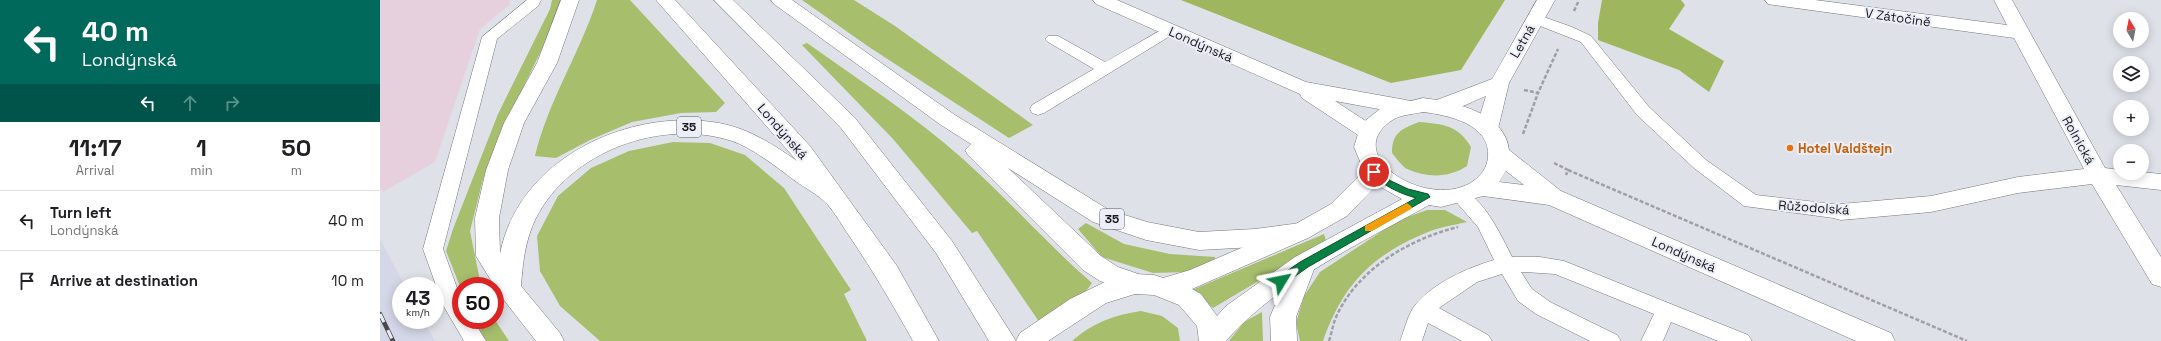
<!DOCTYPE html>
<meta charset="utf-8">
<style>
:root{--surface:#fff;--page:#f2f2f2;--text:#202124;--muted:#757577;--line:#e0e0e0}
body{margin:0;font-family:"Space Grotesk",sans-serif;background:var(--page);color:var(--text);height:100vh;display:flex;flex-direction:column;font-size:15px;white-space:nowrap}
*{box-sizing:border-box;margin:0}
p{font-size:13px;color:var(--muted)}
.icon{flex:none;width:22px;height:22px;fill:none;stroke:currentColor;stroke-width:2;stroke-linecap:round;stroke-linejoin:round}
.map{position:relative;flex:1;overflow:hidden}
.drawer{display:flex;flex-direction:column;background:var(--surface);width:380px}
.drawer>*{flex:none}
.banner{background:#00695c;color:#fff;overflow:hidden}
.needle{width:26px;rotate:350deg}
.buttons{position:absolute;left:1733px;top:12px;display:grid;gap:8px}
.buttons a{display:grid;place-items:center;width:36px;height:36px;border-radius:50%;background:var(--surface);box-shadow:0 2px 10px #0003;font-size:20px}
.speed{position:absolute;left:12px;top:277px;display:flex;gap:8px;font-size:20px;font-weight:700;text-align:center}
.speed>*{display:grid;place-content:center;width:52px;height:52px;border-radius:50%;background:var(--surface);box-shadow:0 2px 10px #0003;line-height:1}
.speed small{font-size:10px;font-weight:400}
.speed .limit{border:6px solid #d22;background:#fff;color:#111}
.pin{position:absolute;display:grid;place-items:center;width:34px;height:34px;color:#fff;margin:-17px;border:2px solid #fff;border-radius:50%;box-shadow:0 1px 4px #0007}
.me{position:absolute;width:44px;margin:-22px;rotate:55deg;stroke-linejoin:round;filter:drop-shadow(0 0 3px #0008)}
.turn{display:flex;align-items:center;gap:14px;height:84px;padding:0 16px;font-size:18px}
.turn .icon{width:52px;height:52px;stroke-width:2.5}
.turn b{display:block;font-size:28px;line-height:34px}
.lanes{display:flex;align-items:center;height:38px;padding:0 16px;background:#0003;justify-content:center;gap:20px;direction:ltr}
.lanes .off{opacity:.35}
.eta{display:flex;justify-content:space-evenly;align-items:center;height:68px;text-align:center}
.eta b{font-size:24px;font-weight:600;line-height:28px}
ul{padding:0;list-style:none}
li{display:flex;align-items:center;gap:12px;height:60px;padding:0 16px;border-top:1px solid var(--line)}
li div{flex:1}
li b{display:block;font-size:15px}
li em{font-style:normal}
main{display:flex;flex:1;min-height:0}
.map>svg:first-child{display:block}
.industrial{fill:#e6d0dd}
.built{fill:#d3d7e7}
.green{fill:#a7be6d}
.forest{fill:#9eb65e}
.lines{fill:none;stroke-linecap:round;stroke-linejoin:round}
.service-casing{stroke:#75767e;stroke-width:1}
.minor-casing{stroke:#75767e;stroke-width:1}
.tertiary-casing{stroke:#75767e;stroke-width:1}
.secondary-casing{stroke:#75767e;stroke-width:1}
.trunk-casing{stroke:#75767e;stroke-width:1}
.path{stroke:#9fa0a6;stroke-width:2.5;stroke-dasharray:4 2;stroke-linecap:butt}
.service{fill:#fff;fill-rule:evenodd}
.minor{fill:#fff;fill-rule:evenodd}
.tertiary{fill:#fff;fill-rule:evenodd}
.secondary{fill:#fff;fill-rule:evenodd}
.trunk{fill:#fff;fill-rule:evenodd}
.rail-casing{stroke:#49494d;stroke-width:4.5}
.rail{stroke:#eceef7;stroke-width:3;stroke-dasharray:9;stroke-linecap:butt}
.route{fill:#0b8043;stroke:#07532c}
.slow{fill:#f59e0b}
.food-dot{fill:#e8710a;stroke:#eceef7;stroke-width:1.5}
.labels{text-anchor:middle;stroke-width:4;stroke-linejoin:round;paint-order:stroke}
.shield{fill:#eceef7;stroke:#58585d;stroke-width:1}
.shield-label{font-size:12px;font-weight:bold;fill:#18181b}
.street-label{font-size:13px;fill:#18181b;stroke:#eceef7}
.food-label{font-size:13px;font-weight:bold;fill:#c56008;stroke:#eceef7;text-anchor:start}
</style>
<main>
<section class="drawer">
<div class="banner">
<div class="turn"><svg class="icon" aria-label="left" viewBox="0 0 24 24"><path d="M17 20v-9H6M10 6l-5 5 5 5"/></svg><div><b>40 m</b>Londýnská</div></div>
<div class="lanes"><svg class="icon" aria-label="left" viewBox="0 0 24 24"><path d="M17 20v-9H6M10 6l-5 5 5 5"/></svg><svg class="icon off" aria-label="ahead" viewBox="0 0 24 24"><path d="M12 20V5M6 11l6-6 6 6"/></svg><svg class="icon off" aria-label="right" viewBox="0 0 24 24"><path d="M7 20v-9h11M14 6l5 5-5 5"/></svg></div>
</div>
<div class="eta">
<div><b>11:17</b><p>Arrival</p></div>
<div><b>1</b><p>min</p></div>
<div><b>50</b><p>m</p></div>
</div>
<ul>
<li><svg class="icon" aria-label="left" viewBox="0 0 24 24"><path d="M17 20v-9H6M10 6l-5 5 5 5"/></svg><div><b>Turn left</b><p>Londýnská</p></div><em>40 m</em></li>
<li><svg class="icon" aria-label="arrive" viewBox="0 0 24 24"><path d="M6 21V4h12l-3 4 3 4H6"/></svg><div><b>Arrive at destination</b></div><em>10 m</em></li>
</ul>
</section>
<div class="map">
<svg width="1781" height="341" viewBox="0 0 1781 341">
<rect width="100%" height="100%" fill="#dfe1e9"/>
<path class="industrial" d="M0 0H130L129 5 100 29 55 162 3 192 0 187Z"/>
<path class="built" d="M0 239 25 286H21V320H43L55 341H0Z"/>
<g class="green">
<path d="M172 0H184V4L119 137 103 179 90 231 101 286H81V289L66 251 73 229 118 114 170 9Z"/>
<path d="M217 0H250L345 103 336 112 301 113 252 122 210 140 176 158 155 156C168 101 200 53 217 0Z"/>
<path d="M422 0H474L515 26 653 125 629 138 489 47Z"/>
<path d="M427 43C479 80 535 116 583 159 628 199 667 244 712 283L704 294 660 323 597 231 592 233 513 139 422 45Z"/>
<path d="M1039 122C1063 124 1078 125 1091 147L1087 166C1069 178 1047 178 1027 169 1022 166 1016 158 1012 153 1012 133 1021 129 1039 122Z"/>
<path d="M293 142 330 143 365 155 404 188 471 290 464 294 487 341H220L180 306 160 271 157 236 178 196 211 168 249 151Z"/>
<path d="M1047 210H1065L1087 222C1074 225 1060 227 1048 232 992 255 963 284 943 341H920L916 323 924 296 940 272 1019 220Z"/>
<path d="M706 223 744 244 790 254 835 257 834 263 810 272 773 273 722 257 698 229Z"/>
<path d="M944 234 946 241 833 308 812 290Z"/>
<path d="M761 311 782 316 798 328 800 341H692C712 323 734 315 761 311Z"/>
<path d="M882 312 883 341H849L864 322Z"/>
<path d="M94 320H115L129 341H103Z"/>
</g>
<g class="forest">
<path d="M801 0H1125L1081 70 1011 83Z"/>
<path d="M1222 0H1301L1305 5 1289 29 1344 61 1329 92 1299 70 1218 40V23Z"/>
</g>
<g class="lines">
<defs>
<g id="service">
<path d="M147 0H161L158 6 117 39 63 249 81 299V320H93L106 341H84L63 305 43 249 102 37Z"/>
<path d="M1155 14 1192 27 1211 36 1269 107 1326 160 1376 195 1461 205 1468 207 1470 212 1468 217 1461 219 1364 206 1314 168 1257 115 1201 42 1150 22 1147 19 1150 16Z"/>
<path d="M790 25 795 27 798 30 795 33 664 113 658 115 652 113 650 109 652 105 714 69 668 42 665 39 668 36H678L725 62Z"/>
<path d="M1080 189C1103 196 1122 237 1132 257H1160L1184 261 1368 335 1372 341H1338L1291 322 1283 341H1261L1274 314 1175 274 1145 272H1141L1152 289 1170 302 1237 335 1241 341H1210L1156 314 1138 301 1122 274 1097 282 1059 308 1108 335 1112 341H1082L1048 323 1042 341H1020C1025 329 1028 313 1036 304 1055 282 1087 268 1114 260L1098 227 1071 196 1073 191Z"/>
</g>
<path id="minor" d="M1385 0H1435L1627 25 1614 0H1632L1725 168 1740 170V173L1762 172 1781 174V190L1736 185 1781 257V287L1772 284 1712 184 1638 193 1551 212 1461 220 1453 218 1450 212 1453 206 1461 204 1551 196 1638 177 1704 169 1634 38 1394 5 1388 4Z"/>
<g id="tertiary">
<path d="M713 0H737L926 82 1026 100 1033 102 1036 107 1033 112 1026 114 955 101 995 127 999 132 995 137 988 139 981 137 922 98 920 94 716 4Z"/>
<path d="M1157 0H1175L1129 83 1118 129 1114 134 1107 136 1100 134 1096 129 1106 96C1090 102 1070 115 1054 111L1051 106 1054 101 1112 79Z"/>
</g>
<path id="secondary" d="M1043 98C1074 102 1125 112 1129 150L1181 191 1511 333 1515 341H1476L1169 205 1103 196 1061 207 1049 205C981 243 897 282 846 341H819L817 326 799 305 774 295 755 294 726 303 668 341H636L640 333 690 299 727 281 755 274 774 275 783 278 810 270 912 226 951 204 984 171 974 147 981 124 1000 109ZM1043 112C1068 115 1111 124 1108 157 1107 168 1101 176 1092 182 1047 211 957 154 1014 119 1021 115 1034 114 1043 112ZM1126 171 1144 185 1119 182ZM997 185 1022 199 915 257 846 306 837 316 821 294 812 289 928 238 967 216Z"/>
<g id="trunk">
<path d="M181 0H199L177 63 144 123 128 170 119 218 120 254C138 160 245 110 332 122 365 126 391 143 417 161L276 0H295L430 146 517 266 559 341H533C513 305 493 271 470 237 463 227 456 214 448 205 439 195 425 188 414 180 398 168 371 147 352 141 282 118 190 151 156 218 145 241 143 261 141 286L180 333 184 341H156L120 295 96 256 95 218 106 170 124 123 157 63Z"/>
<path d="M334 0H353L475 118 572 241 636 341H609L556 253 461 128Z"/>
<path d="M391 0H412L575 115 729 210 767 222 819 232 875 229 920 223 928 226 932 232 928 238 875 247 819 250 766 240 713 222 628 168 721 256 738 267 767 277 770 284 767 291 758 294 749 291 720 281 703 270 588 155 585 150 591 144 561 125 394 4Z"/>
<path d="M924 255 933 257 936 264 916 317 917 341H891L890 317 915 257Z"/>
</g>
</defs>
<use href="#service" class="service-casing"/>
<use href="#minor" class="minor-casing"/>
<use href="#tertiary" class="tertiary-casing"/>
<use href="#secondary" class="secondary-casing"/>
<use href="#trunk" class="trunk-casing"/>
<g class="path">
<path d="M1194 11 1199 0"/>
<path d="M1144 90 1158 93 1178 49"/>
<path d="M1143 134 1158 93"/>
<path d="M1174 163 1188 170 1186 175"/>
<path d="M1188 170 1587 341"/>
<path d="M949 341C952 332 953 323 957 315 979 268 1030 239 1078 227"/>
</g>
<use href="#service" class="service"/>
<use href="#minor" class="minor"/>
<use href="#tertiary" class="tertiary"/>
<use href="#secondary" class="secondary"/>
<use href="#trunk" class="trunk"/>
<defs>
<path id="rail" d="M0 314 13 341"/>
</defs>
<use href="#rail" class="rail-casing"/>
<use href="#rail" class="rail"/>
</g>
<path class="route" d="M994 169 1011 181 1028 189 1048 194 1050 197 928 267 904 284H897V278L920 262 1036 198C1018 193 1005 186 991 174V170Z"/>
<path class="slow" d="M1027 203 1032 207 1031 209 992 231H985V226Z"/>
<circle class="food-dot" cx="1410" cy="148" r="4"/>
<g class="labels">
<g class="shield">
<rect x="297" y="117" width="24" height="20" rx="3"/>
<rect x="720" y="209" width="24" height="20" rx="3"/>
</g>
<g class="shield-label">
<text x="309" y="131">35</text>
<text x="732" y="223">35</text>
</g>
<g class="street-label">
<text transform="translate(1518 17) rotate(8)" y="5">V Zátočině</text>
<text transform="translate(1142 41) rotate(-60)" y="5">Letná</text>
<text transform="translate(821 44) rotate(24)" y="5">Londýnská</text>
<text transform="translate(403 131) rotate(49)" y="5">Londýnská</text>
<text transform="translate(1699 140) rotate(61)" y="5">Rolnická</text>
<text transform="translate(1434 207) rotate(4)" y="5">Růžodolská</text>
<text transform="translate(1304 254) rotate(24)" y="5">Londýnská</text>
</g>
<g class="food-label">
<text x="1418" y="153">Hotel Valdštejn</text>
</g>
</g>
</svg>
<div class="buttons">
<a><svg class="needle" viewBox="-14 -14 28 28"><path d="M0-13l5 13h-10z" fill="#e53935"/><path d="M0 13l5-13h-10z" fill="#757577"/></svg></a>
<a><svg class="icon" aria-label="layers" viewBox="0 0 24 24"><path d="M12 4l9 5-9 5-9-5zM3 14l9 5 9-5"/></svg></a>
<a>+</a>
<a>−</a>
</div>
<div class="speed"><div>43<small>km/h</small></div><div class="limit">50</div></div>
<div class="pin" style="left:994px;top:172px;background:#d93025"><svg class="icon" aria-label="arrive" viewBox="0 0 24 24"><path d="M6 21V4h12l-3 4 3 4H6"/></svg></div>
<svg class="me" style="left:901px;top:281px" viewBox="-20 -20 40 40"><path d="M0-17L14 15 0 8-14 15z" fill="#0b8043" stroke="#fff" stroke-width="4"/></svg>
</div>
</main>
